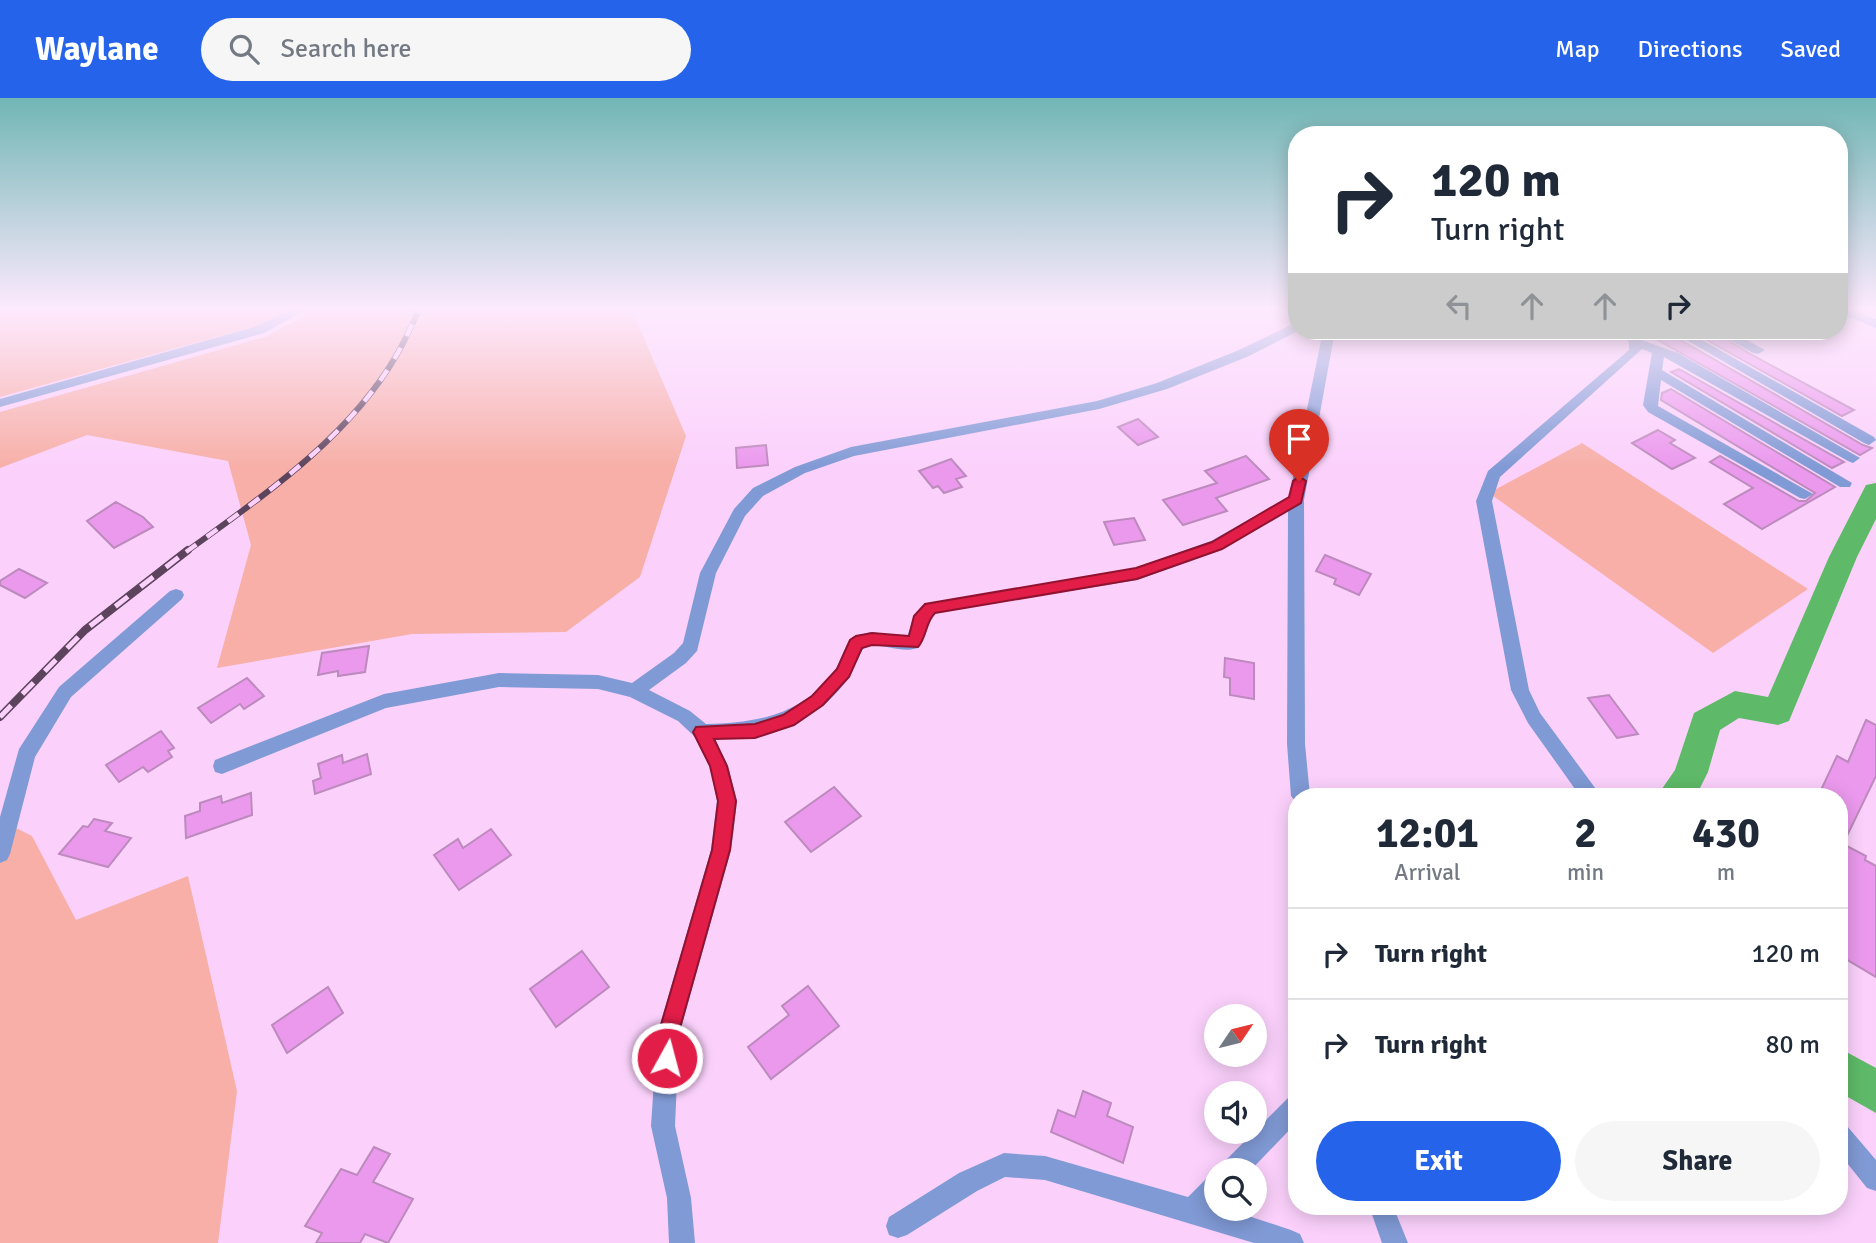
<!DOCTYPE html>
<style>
:root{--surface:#fff;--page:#f6f6f7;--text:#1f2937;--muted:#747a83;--line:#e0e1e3;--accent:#2563eb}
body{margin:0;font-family:Signika,sans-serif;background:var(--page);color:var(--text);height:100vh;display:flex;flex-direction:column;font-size:26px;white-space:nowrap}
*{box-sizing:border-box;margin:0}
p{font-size:23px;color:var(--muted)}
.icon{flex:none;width:38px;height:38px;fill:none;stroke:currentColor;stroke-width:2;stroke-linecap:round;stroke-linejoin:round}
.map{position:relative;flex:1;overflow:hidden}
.sheet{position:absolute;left:1288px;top:690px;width:560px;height:427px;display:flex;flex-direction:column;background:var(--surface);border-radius:28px;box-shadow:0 4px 18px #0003}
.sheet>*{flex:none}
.hud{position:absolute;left:1288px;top:28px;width:560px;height:214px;border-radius:28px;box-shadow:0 4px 18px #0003;background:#fff;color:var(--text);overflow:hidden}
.needle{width:46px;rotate:55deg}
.tools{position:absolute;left:1204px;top:906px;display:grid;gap:14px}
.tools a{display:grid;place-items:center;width:63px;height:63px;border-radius:50%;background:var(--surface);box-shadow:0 4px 18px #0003;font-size:35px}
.pin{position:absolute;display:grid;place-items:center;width:60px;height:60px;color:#fff;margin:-72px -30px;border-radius:50% 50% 50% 0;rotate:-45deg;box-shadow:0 0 7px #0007}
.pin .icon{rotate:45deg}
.me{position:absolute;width:77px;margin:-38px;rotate:7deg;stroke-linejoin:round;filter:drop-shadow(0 0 5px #0008)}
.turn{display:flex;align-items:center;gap:24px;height:147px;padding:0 28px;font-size:32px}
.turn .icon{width:91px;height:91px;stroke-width:2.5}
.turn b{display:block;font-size:49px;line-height:60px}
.lanes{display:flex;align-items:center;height:66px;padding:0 28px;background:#0003;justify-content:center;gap:35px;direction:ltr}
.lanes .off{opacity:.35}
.eta{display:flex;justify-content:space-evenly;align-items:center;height:119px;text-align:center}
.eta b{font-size:42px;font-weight:700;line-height:49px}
.button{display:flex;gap:14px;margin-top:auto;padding:14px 28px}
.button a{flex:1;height:80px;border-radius:42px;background:var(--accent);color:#fff;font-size:28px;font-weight:700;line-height:80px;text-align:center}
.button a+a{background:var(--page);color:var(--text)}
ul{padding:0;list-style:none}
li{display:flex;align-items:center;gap:21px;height:91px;padding:0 28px;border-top:2px solid var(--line)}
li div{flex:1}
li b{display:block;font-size:26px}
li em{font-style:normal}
header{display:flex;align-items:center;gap:42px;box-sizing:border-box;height:98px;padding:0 35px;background:var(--accent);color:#fff}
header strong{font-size:33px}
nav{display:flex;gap:38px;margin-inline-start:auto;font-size:24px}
.search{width:490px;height:63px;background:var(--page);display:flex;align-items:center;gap:18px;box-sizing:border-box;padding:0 24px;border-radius:38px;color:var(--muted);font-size:26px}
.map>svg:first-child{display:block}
.green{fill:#f7afa7}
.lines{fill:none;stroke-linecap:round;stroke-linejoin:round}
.river{fill:#5eba68;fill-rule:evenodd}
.building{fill:#eb99ed;stroke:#bc8abc;stroke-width:2}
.minor{fill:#809ad5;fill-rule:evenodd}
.rail-far1-casing{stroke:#5c445d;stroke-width:6}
.rail-casing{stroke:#5c445d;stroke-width:8}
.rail-far1{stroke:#fbd1fc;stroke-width:4.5;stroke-dasharray:13;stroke-linecap:butt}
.rail{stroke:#fbd1fc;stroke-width:5;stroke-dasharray:16;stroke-linecap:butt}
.route{fill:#e11d48;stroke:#92132f;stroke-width:2}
</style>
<header>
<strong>Waylane</strong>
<div class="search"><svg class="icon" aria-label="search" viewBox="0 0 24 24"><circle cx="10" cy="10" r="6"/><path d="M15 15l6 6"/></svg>Search here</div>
<nav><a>Map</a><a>Directions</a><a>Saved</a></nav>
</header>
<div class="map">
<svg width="1876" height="1145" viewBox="0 0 1876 1145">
<rect width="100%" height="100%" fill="#fbd1fc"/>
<g class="green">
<path d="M0 210H292L256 228 0 299Z"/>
<path d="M320 210H631L686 338 640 479 566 534 412 536 217 570 251 447 228 363 87 337 0 370V314L265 239Z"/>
<path d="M1582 345 1808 491 1713 555 1489 395Z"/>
<path d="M0 722 32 738 76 822 188 778 237 993 218 1145H0Z"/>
</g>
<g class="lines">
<g class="river">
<path d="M1876 385V421L1857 459 1789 623 1778 627 1739 620 1720 632 1708 674 1696 698H1657L1675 672 1694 615 1735 593 1768 599 1829 459 1866 387Z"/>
<path d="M1839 950 1876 970V1015L1839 994Z"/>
</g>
</g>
<g class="building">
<path d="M1691 233H1713L1752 257 1854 312 1842 318Z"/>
<path d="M1670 236 1863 347 1872 350 1860 357 1658 242Z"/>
<path d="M1679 271 1844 364 1832 370 1671 274Z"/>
<path d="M1671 291 1835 389 1762 431 1724 406 1753 390 1710 364 1720 358 1799 403H1806L1815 395 1661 302 1662 295Z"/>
<path d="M1138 321 1158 339 1138 347 1118 329Z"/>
<path d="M1658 332 1675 342 1670 345 1695 360 1672 371 1632 345Z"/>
<path d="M766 347 768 367 737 370 736 350Z"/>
<path d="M1246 358 1269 381 1216 400 1227 413 1183 427 1163 402 1217 385 1205 373Z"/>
<path d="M951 361 966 378 956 381 962 389 944 395 938 388 933 390 919 373Z"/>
<path d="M116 404 143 419 153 429 114 450 87 423Z"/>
<path d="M1134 420 1145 442 1114 447 1104 424Z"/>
<path d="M1325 457 1371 476 1359 497 1334 486 1336 481 1316 473Z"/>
<path d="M19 471 47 485 25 500 0 487V483Z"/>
<path d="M369 548 365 574 338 578V573L318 577 322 555Z"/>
<path d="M1225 560 1254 565V601L1230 597V580L1224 579Z"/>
<path d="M247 580 264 598 244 611 240 606 211 625 198 610Z"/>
<path d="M1609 597 1638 636 1617 640 1588 600Z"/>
<path d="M1866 622 1876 627V678L1843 746 1866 758 1865 762 1876 768V879L1839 857V843L1846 827 1839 823V698H1827L1820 694 1837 658 1848 664Z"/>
<path d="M161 633 174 650 168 653 172 659 148 674 143 669 119 684 106 667Z"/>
<path d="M367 656 371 676 315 696 313 683 321 680 318 666 342 657 343 665Z"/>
<path d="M834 689 861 718 811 754 785 724Z"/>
<path d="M251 695 252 717 186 740 185 718 200 713V705L221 698 222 705Z"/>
<path d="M94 721 112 725 105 733 131 740 108 769 59 756 83 728 88 729Z"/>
<path d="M491 731 511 757 459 792 434 757 458 741 463 750Z"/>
<path d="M582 853 609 889 556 929 530 891Z"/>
<path d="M808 888 839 928 771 981 748 949 789 917 782 908Z"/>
<path d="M328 889 343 915 287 955 272 927Z"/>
<path d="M1083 993 1111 1005 1107 1018 1133 1029 1123 1065 1051 1034 1058 1012 1075 1019Z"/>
<path d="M374 1049 390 1056 373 1084 413 1101 388 1145 365 1136 360 1145H316L322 1135 305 1128 341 1071 357 1077Z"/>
</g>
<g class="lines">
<g class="minor">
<path d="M294 210H309L264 235 0 309V301L254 229Z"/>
<path d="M1839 210H1849L1876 221V230L1839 215Z"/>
<path d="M1297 224 1298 233 1249 258 1167 291 1099 311 854 358 805 375 763 398 745 418 716 475 697 553 686 565 649 592 690 613 706 626C757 625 803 617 835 572 842 562 843 549 853 539L871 534 907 539 914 518 925 506 1135 470 1211 443 1289 399 1323 233H1335L1304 402 1305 646 1310 698H1297V705L1291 698 1287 646 1288 413 1223 451 1137 482 936 515C925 525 927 539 918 550 900 556 883 544 865 549 856 558 855 571 847 582 815 626 767 640 715 641L728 668 737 703 731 752 679 937 675 1028 691 1100 695 1145H669L667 1100 651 1028 657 937 711 752 717 703 710 668 695 639 678 623 630 599 598 591 499 589 386 610 222 676 215 674 213 668 215 662 384 596 499 575 598 577 632 585 674 555 683 545 700 475 734 411 753 390 795 369 851 349 1097 303 1157 285 1239 252Z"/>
<path d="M1623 233H1635L1641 242 1678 255 1860 360 1853 365 1848 363 1664 259 1662 272 1852 385 1850 389H1840L1661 282 1658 308 1813 396 1805 401 1800 400 1648 314 1643 307 1652 255 1642 251 1500 379 1492 403 1529 592 1540 615 1601 698H1580L1528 625 1511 592 1476 403 1488 373 1629 252V245Z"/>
<path d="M1671 233H1686L1874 339 1876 342 1869 347 1864 345Z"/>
<path d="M1715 233H1730L1765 252 1758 256 1753 255Z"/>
<path d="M176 491 182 493 184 497 182 501 71 599 35 659 10 756 7 762 0 765V719L19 651 59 589 170 493Z"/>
<path d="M1297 995V1024L1250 1073H1221L1224 1064 1289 999Z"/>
<path d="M1839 1024 1847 1028 1876 1062V1093L1867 1090 1839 1055Z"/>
<path d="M1004 1055 1045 1058 1188 1099 1207 1080 1216 1077V1111H1227L1291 1132 1300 1136 1304 1145H1254L1045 1082 1005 1079 977 1093 907 1137 898 1140 889 1137 886 1128 889 1119 959 1075Z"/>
<path d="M1369 1108H1393L1408 1145H1382Z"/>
</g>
<defs>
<path id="rail-far1" d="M186 454C261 399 348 341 396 258 405 243 412 226 420 210"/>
<path id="rail" d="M0 619 85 532 188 452"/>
</defs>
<use href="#rail-far1" class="rail-far1-casing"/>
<use href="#rail" class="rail-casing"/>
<use href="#rail-far1" class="rail-far1"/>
<use href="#rail" class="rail"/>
</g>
<linearGradient id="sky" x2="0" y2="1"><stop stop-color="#71b6b5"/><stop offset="0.57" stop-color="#fdeafe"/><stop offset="1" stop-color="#fdeafe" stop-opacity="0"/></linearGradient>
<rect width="1876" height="370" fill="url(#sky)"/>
<path class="route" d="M1299 378 1306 383 1301 405 1222 451 1137 481 935 515C925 525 927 539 918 549L872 547 862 550 849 579 823 607 794 627 755 640 714 641 727 668 736 703 730 752 678 937 674 967 667 970 659 967 656 960 658 937 712 752 718 703 710 668 693 634 696 629 755 626 783 617 812 598 837 571 850 542 856 538 872 535 909 538 914 518 925 506 1136 470 1212 444 1289 399 1293 383Z"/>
</svg>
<div class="tools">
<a><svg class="needle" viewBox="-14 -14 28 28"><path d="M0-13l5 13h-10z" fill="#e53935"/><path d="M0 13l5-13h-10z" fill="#747a83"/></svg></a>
<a><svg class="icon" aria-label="sound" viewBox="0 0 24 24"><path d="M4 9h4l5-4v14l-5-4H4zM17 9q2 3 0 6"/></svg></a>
<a><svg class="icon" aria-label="search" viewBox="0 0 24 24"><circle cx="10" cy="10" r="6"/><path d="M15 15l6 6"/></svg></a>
</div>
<div class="pin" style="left:1299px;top:383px;background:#d93025"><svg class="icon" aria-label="arrive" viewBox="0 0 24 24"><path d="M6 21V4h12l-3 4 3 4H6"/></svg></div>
<svg class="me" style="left:667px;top:960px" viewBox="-20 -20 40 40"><circle r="17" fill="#e11d48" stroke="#fff" stroke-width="3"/><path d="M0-11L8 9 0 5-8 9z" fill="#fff"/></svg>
<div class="hud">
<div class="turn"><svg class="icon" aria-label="right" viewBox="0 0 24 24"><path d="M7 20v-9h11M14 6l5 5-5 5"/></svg><div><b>120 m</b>Turn right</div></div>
<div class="lanes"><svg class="icon off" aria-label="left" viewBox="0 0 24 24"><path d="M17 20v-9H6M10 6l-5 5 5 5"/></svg><svg class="icon off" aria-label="ahead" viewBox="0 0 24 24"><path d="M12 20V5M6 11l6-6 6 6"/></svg><svg class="icon off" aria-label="ahead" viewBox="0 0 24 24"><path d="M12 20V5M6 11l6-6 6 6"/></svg><svg class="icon" aria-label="right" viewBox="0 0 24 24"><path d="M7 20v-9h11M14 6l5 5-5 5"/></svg></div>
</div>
<section class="sheet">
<div class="eta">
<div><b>12:01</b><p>Arrival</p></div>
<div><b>2</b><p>min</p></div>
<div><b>430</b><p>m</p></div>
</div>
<ul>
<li><svg class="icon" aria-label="right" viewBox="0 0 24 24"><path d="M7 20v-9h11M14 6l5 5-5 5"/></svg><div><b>Turn right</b></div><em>120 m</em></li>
<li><svg class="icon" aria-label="right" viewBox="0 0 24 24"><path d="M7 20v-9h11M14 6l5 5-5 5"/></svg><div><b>Turn right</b></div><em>80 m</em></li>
</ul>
<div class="button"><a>Exit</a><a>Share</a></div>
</section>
</div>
